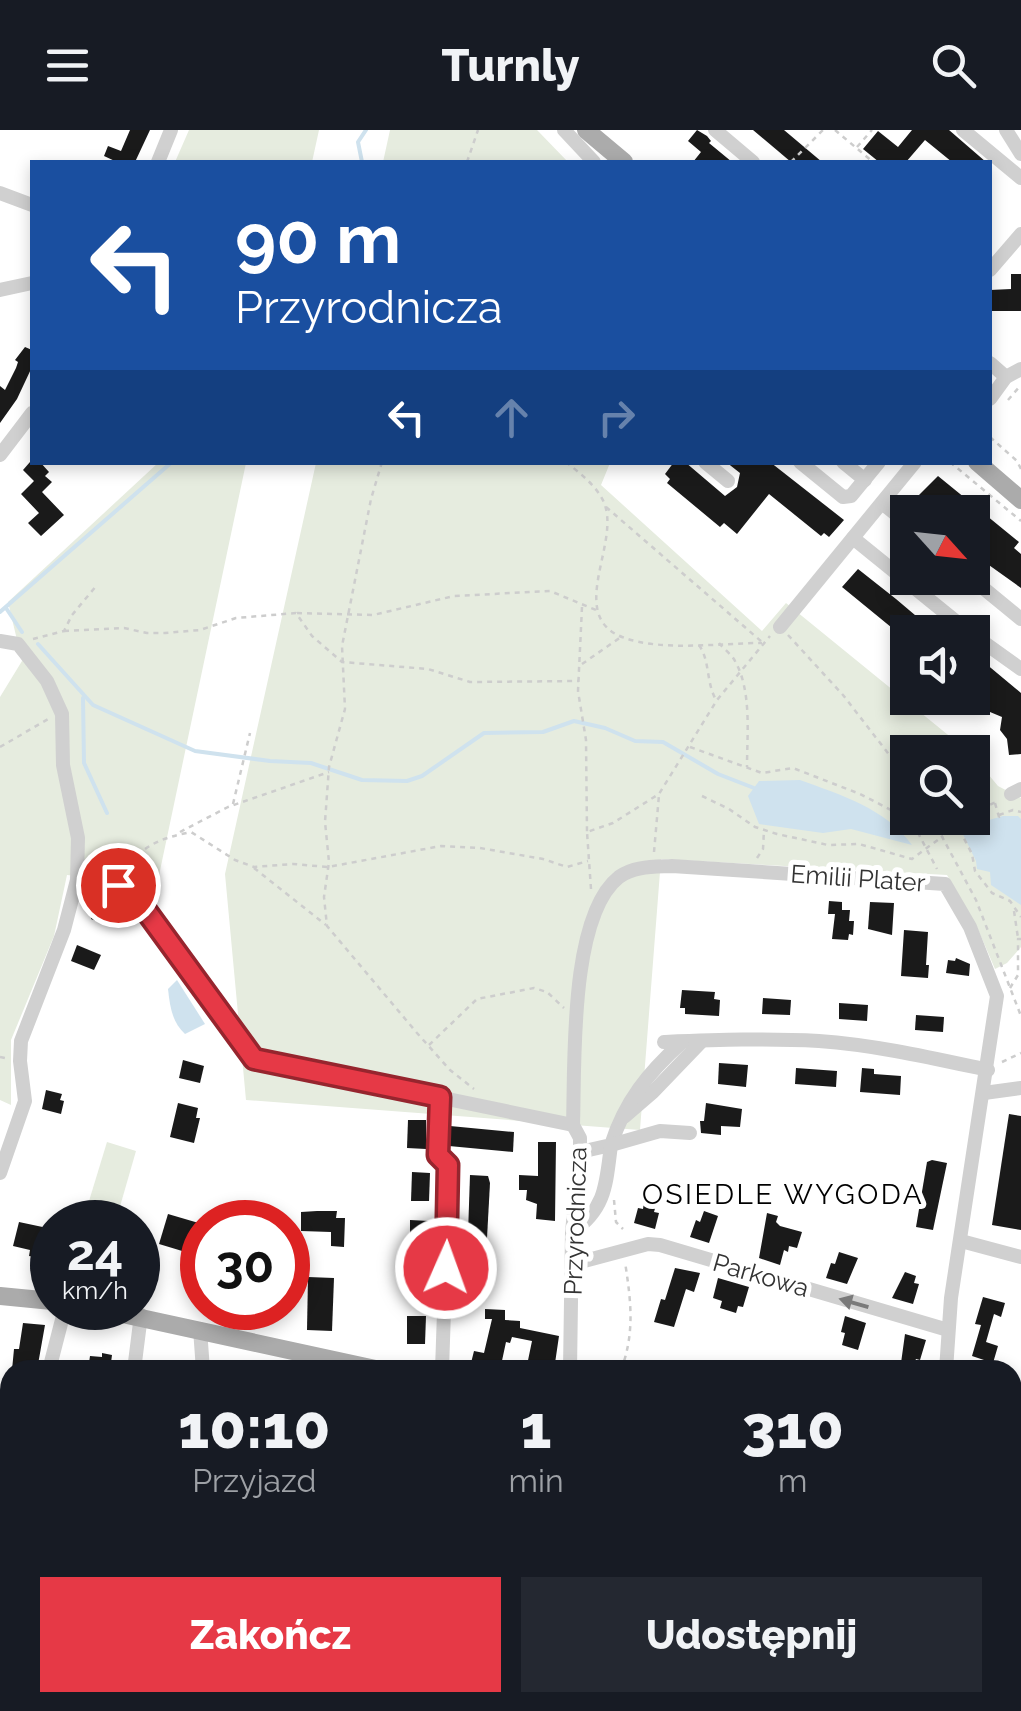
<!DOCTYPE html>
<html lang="pl">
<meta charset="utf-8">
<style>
:root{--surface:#171b24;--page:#242831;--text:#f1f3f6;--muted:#9ea1a6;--accent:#e63946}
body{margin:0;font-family:Raleway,sans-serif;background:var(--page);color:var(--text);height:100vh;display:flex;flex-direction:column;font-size:38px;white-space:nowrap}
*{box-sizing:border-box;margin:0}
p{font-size:32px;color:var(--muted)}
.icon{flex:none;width:55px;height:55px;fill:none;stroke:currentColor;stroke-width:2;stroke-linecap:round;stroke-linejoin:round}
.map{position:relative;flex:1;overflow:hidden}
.drawer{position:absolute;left:0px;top:1230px;width:1022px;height:352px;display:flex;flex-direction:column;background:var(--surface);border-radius:30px 30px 0 0;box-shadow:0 5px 15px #0003}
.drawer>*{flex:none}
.hud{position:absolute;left:30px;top:30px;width:962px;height:305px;border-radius:0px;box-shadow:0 5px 15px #0003;background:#1a4fa0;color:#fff;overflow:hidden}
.needle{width:65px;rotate:117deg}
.fabs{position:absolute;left:890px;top:365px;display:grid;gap:20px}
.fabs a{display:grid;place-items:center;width:100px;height:100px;border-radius:0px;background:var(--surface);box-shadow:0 5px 15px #0003;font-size:50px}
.speed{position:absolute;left:30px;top:1070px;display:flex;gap:20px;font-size:50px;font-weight:700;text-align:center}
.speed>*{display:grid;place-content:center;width:130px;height:130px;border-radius:50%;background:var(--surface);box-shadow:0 5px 15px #0003;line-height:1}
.speed small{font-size:25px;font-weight:400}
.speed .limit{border:15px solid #d22;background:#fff;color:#111}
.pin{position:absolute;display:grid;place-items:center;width:85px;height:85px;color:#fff;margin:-42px;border:5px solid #fff;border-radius:50%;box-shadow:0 2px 10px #0007}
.me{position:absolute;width:110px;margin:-55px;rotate:2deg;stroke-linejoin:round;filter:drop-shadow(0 0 8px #0008)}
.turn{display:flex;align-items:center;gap:35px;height:210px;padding:0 40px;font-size:45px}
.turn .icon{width:130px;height:130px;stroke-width:2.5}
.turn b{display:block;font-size:70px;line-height:85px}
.lanes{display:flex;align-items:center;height:95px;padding:0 40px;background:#0003;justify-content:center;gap:50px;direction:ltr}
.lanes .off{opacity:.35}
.eta{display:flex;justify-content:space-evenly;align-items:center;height:170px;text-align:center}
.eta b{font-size:60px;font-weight:800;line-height:70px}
.action{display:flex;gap:20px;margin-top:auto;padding:20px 40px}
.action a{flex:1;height:115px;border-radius:0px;background:var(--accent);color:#fff;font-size:40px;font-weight:800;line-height:115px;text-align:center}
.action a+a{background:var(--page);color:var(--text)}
header{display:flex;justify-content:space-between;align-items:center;height:130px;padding:0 40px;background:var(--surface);font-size:45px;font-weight:800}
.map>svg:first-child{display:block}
.green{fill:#e6ecdf}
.water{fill:#cfe2ee}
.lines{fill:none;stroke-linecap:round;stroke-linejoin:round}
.stream{stroke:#cfe2ee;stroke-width:4}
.building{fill:#1a1a1a}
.path{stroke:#cdcdcd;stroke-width:2.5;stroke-dasharray:5 5;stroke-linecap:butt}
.minor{stroke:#d0d0d0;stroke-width:14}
.major{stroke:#ababab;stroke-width:18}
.oneway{fill:#7a7a7a}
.route-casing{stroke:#96252e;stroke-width:25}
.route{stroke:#e63946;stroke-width:18}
.labels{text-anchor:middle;stroke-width:10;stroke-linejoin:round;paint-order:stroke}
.street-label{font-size:25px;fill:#333;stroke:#fff}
.neighbourhood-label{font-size:28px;letter-spacing:2.5px;fill:#000;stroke:#fff}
</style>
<header><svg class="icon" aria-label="menu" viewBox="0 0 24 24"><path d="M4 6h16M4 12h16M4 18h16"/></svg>Turnly<svg class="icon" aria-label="search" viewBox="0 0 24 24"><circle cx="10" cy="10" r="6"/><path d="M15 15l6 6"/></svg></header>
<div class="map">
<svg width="1021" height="1581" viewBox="0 0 1021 1581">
<rect width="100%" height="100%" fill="#fff"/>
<g class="green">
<path d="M189 0H319L312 32H175Z"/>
<path d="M390 0H537L568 32H383Z"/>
<path d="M158 333H246L154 769 132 751 67 745 54 806 11 910V975L0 970V567L22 531 8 472Z"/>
<path d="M316 333H610L601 355 762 501 786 473 969 622H908V688H972L973 626 998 656 1021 668V817L1007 833 995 839 977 797 947 745 661 729 640 1000 246 970 225 744Z"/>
<path d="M107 1012 136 1021 119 1080 89 1071Z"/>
<path d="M266 1573H416L417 1581H265Z"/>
</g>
<g class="water">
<path d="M800 650C841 665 885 678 912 715L851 699 823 703 759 694 748 666 759 651Z"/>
<path d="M1003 686H1018L1021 689V775L991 755 990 742 977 739 976 731 958 694 967 689 982 692Z"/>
<path d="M177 850 205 894 185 904C172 892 170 877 168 859Z"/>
</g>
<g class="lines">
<g class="stream">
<path d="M362 32 358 12 366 0"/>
<path d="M6 478 22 502"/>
<path d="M0 482 172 332"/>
<path d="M38 514 93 575 195 621 270 631 311 633 362 650 407 651 422 646 484 603 543 602 574 591 605 598 635 611 663 612 718 644 754 658"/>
<path d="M83 568 84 633 107 683"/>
</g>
</g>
<g class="building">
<path d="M130 0H150L135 32H117L104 26 108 16 121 21Z"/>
<path d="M697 0 707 6 711 11 709 13 732 32H693L701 22 688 11Z"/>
<path d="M753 0H784L822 32H791Z"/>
<path d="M912 0H949L986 32H952L925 10 906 32H879L863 19 878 1 898 17Z"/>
<path d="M1011 144H1021V181H990V160L1011 159Z"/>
<path d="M25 217 32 220V237L17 269 0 293V256L5 260 16 238 18 232 15 230Z"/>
<path d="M30 332H40L49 342 45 346 52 352 42 362 64 385 41 406 28 393 39 383 21 364 34 351 23 340Z"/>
<path d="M674 332H685L725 366 737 357 740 343 726 332H770L844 390 829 407 824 403 821 406 769 364 737 404 724 393 720 397 667 353 670 349 665 344Z"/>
<path d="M938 346 1019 412 1014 418 1021 424V458L972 423V382H923L914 375 919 369 917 367Z"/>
<path d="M858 439 896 469 935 502H908V511L842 457Z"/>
<path d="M985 533 1021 563V624L1009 625 1007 609 1000 600 1002 587 990 582 987 571 972 559V548Z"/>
<path d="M99 767 118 774 107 795 91 789Z"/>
<path d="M829 771 842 772V780H850L849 791H854L853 805 849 804 848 810 832 809 835 784H828Z"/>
<path d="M870 772 894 773 892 805 868 799Z"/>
<path d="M904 800 928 802 926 835H929L928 848 901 846Z"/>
<path d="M77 815 101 825 94 840 71 831Z"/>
<path d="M956 828 970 834 969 846 946 843 948 830 955 831Z"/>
<path d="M682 860 715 862 714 869 720 870 719 886 685 884V878H680Z"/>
<path d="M763 868 791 870 790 885 762 884Z"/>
<path d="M839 873 868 875 867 891 839 889Z"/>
<path d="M916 885 944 887 943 902 915 900Z"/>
<path d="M183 930 204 936 200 953 179 948Z"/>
<path d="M719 933 748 935 746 957 718 954Z"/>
<path d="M796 938 837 941 836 957 795 954Z"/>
<path d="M862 938 874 939V944L901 946 900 965 860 962Z"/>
<path d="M46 960 62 964 60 970 64 971 61 984 42 979Z"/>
<path d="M178 973 198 978 196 988H200L194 1013 170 1007Z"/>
<path d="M706 973 742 979 740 997 721 996V1005L701 1003 700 991H704Z"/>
<path d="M1009 984 1021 986V1100L992 1095Z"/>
<path d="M408 990H426V1019L407 1018Z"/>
<path d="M450 996 514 1002 513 1022 449 1016Z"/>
<path d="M538 1012H556L555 1091 536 1089 537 1074 526 1070 527 1060H519V1045L538 1046Z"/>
<path d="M932 1030 947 1033 933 1100 916 1097 927 1032Z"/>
<path d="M412 1042 430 1043 429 1071H411Z"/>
<path d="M470 1045 488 1046 490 1053 484 1163H466Z"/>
<path d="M644 1072 656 1075 654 1082 659 1083 655 1099 634 1093 638 1078 643 1079Z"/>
<path d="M317 1081H337L336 1088H345L344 1117 331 1116V1102L301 1101V1082Z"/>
<path d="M704 1081 718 1086 709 1113 690 1107 696 1090 700 1092Z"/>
<path d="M767 1083 778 1086 776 1092 780 1096 802 1102 797 1118 789 1116 788 1122 784 1120 780 1135 759 1128Z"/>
<path d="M168 1084 202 1094V1127L159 1114Z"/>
<path d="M410 1090 429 1091 428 1119H410Z"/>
<path d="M19 1092 52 1099V1125L41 1123 40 1128 29 1126 30 1120 13 1116Z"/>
<path d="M839 1122 858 1128 847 1154 826 1148 831 1133 835 1134Z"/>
<path d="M409 1138 427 1139 426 1167 408 1166Z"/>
<path d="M675 1138 700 1143 694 1162 686 1159 674 1197 654 1192 661 1169 665 1170Z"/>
<path d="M905 1142 916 1146 914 1153 919 1154 913 1174 892 1168Z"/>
<path d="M308 1147 334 1148 332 1201 307 1200Z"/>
<path d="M718 1148 749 1157 743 1177 738 1176 736 1183 720 1178 722 1171 713 1168Z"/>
<path d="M983 1167 1005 1173 1001 1187 994 1184 986 1212 998 1216 993 1233 972 1226 981 1195 975 1194Z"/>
<path d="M485 1179 505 1180V1190L520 1191V1198L559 1206 554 1240H526L532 1211 512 1207 510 1213 506 1212 500 1240 470 1237 474 1221 484 1223 492 1189H485Z"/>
<path d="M407 1186H426L425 1214H407Z"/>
<path d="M845 1186 866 1193 858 1220 842 1215 845 1203 841 1202Z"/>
<path d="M23 1193 45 1195 37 1240H12L14 1219H19Z"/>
<path d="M905 1204 926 1210 920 1230 916 1229 913 1236 901 1233Z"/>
<path d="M102 1223 112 1225 110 1240H88L90 1226 102 1227Z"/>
</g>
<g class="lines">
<g class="path">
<path d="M835 0 873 32"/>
<path d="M857 17 872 0"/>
<path d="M467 32 478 0"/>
<path d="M791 32 823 0"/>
<path d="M1008 270 1021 255"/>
<path d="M990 307 1017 331 1021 339"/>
<path d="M382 332 371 369 342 516 345 579 329 637 325 692 329 732 324 767 327 796 417 903 450 940 474 959"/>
<path d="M566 332C581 344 602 360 606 379 616 419 569 486 622 507 661 522 720 513 762 513"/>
<path d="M950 332 1021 391"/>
<path d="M606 377 762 512"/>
<path d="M582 477 578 561 586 610 587 702"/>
<path d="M297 483 373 485 454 466 550 461 596 480"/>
<path d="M64 501 124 498 147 503H165L200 500 236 488 296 483 312 506 342 532 428 539 470 552 579 551"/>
<path d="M788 505 843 565 908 649"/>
<path d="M33 509 64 501 72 485 97 455"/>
<path d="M719 513C724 519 732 525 735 531 752 561 747 605 747 637"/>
<path d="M699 515C710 531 706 550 715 568"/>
<path d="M582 534 621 507"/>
<path d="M0 617 50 588"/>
<path d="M690 617 762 643 793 638 860 664 895 682 916 699 937 739"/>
<path d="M702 666 729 679 755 697 777 704 828 715 859 714 912 729 943 706"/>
<path d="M995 673 999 687 995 688"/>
<path d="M233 674 250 603"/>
<path d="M972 683 998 671"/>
<path d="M999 685 1013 680 1021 682"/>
<path d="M932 688 976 770 1021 886"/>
<path d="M955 691 972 724 975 741 992 763 1010 771 1021 787"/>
<path d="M940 698 963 688"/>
<path d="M180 702 228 677 329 642"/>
<path d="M654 722 659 665"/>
<path d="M757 728 763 719 764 700"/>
<path d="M254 738 326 795"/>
<path d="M125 741C141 715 162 708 191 702L235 730 254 737 293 734 328 737 441 716 480 718 543 729 567 737 588 731"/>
<path d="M591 759 587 702 613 693 659 664 717 570 770 506"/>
<path d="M1014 781 1018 808"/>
<path d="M1010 858 1018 845V809H1021"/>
<path d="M429 915 477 869 534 858 547 862 564 878"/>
<path d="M0 927 9 929"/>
<path d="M1002 932 1021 923"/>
<path d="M614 1070 616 1092 623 1099"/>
<path d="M621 1240C635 1203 631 1171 625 1132"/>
<path d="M1012 1512 1021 1481"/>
<path d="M351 1572 374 1581"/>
<path d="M396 1572 398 1581"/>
<path d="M169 1581 170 1572"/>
<path d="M993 1581 995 1572"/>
</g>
<g class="minor">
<path d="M564 0 594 32"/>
<path d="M715 0 753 32"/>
<path d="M963 0 1021 48"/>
<path d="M1006 0 1021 24"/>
<path d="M158 32 171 0"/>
<path d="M0 63 32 75"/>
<path d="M990 140 1021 104"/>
<path d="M0 160 32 153"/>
<path d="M990 233 1006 247"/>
<path d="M990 269 1006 247 1021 239"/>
<path d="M0 325 32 283"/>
<path d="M705 332 728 351"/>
<path d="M800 332 843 367 851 366 879 332"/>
<path d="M843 332 865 350"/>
<path d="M882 373 908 394"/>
<path d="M853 408 969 502"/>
<path d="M971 448 1021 489"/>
<path d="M780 497 915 332"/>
<path d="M972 504 1021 539"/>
<path d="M0 511 18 514 47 551 62 584 63 635 78 708 77 750 64 800 21 911 20 931 25 971 0 1043"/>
<path d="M1011 664 1021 659"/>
<path d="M77 750 128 756 254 929 573 995"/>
<path d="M664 912C716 910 767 908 819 911 876 915 932 928 988 940"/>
<path d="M984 963 1021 958"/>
<path d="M441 967 438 1025 449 1035 442 1240"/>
<path d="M624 987 653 962 702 911"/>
<path d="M580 1022 611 1015C625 971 648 943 682 912"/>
<path d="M572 1102C606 1079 606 1054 611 1015L660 1001 690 1003"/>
<path d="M961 1111 1021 1127"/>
<path d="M573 1134 648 1114 660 1115 948 1200"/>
<path d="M200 1199 203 1240"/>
<path d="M49 1240 65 1178"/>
<path d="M134 1240 141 1185"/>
<path d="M570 1240 572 1102 580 1022V1008L573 995C575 935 569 786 619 747 634 736 654 737 672 736L945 754 970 797 997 866 951 1168 946 1240"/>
<path d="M84 1581 85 1572"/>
<path d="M248 1581 249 1572"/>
<path d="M716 1581V1572"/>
<path d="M800 1581 803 1572"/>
<path d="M833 1581 841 1572"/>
<path d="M897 1581 906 1572"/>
<path d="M924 1581 926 1572"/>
<path d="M1017 1581 1021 1569"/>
</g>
<g class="major">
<path d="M586 0 624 32"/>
<path d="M977 332 1021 370"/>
<path d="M0 1166 52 1171"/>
<path d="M95 1178 380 1240"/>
<path d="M1012 1425 1021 1429"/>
</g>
</g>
<defs><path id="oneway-solid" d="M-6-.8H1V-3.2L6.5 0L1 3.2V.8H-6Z" transform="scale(2.5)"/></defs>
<use class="oneway" href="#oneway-solid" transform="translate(854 1173) rotate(-164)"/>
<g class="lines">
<defs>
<path id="route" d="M118 755 128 756 254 929 440 967 438 1025 448 1035 446 1138"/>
</defs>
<use href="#route" class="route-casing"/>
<use href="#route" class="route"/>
</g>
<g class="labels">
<g class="street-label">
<text transform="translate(858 748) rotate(4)" y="9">Emilii Plater</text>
<text transform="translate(575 1091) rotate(-88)" y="9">Przyrodnicza</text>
<text transform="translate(761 1145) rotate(16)" y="9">Parkowa</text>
</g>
<g class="neighbourhood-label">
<text x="783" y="1074">OSIEDLE WYGODA</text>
</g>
</g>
</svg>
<div class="fabs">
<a><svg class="needle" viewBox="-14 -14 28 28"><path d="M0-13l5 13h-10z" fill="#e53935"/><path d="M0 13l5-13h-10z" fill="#9ea1a6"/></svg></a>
<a><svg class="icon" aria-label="sound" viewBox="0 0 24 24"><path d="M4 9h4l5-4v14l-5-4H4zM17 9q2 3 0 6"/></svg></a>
<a><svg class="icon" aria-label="search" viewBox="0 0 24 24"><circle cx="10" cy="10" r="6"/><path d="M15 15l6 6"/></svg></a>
</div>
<div class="speed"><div>24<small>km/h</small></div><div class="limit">30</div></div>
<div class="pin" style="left:118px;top:755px;background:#d93025"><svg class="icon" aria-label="arrive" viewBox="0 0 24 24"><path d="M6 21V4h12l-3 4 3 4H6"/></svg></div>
<svg class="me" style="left:446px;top:1138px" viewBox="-20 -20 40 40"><circle r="17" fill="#e63946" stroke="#fff" stroke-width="3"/><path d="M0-11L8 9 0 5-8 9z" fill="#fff"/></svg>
<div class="hud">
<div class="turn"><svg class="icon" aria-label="left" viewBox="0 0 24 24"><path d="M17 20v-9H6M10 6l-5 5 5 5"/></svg><div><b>90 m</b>Przyrodnicza</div></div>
<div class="lanes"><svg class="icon" aria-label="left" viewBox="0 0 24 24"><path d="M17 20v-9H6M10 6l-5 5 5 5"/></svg><svg class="icon off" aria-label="ahead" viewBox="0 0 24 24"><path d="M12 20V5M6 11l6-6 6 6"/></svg><svg class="icon off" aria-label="right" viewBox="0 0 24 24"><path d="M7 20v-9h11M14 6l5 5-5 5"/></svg></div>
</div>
<section class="drawer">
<div class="eta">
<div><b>10:10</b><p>Przyjazd</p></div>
<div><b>1</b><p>min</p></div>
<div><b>310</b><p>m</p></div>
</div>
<div class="action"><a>Zakończ</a><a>Udostępnij</a></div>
</section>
</div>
